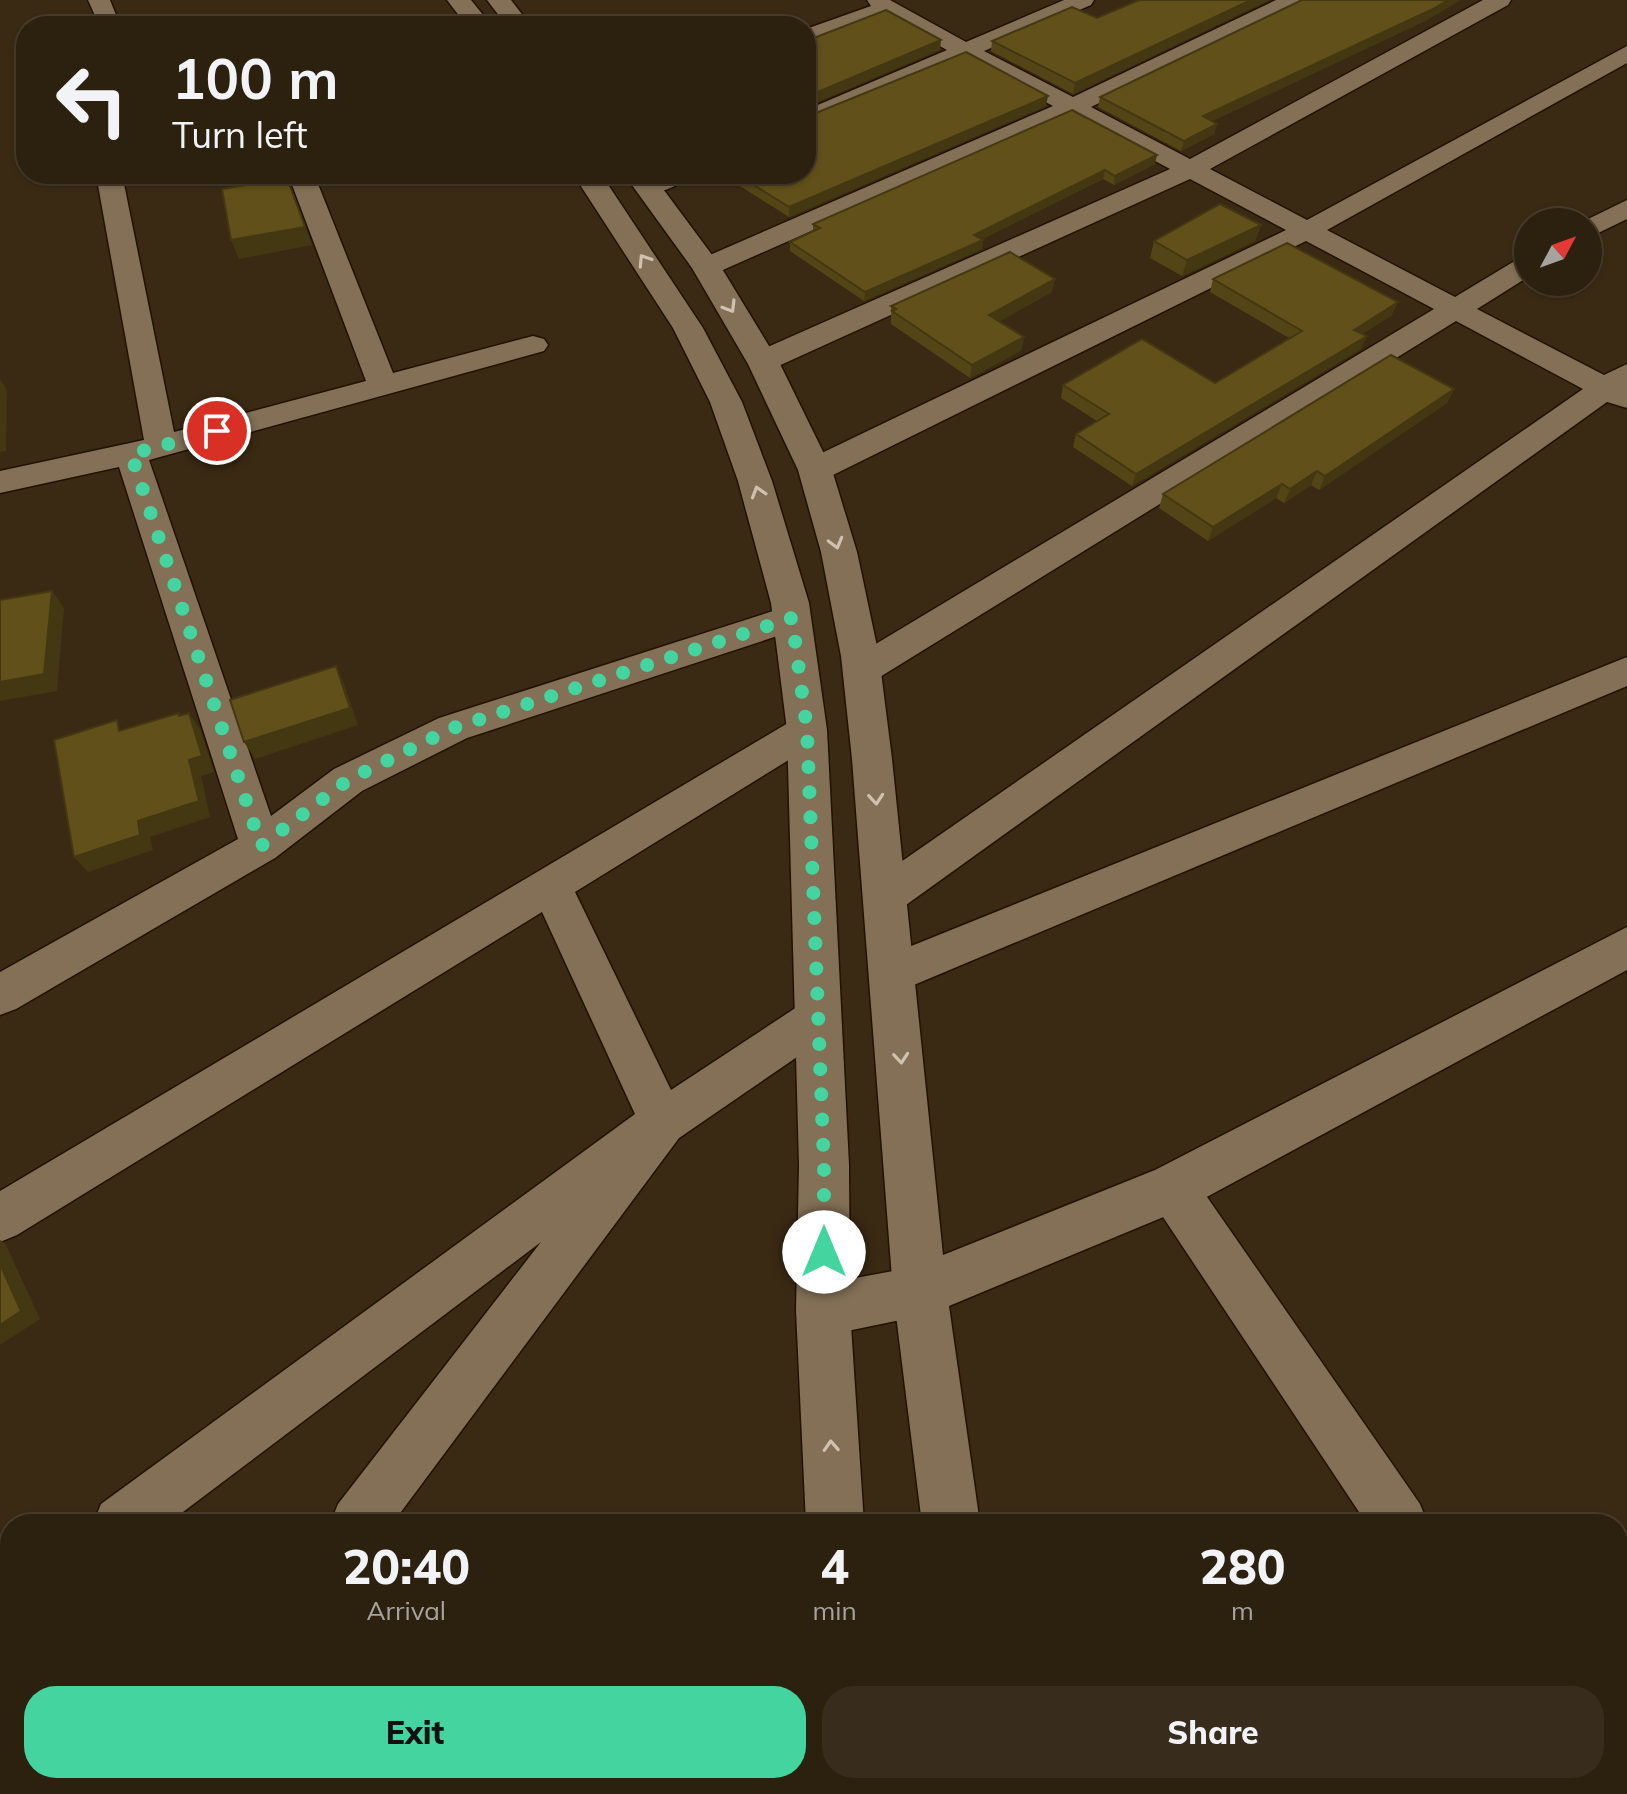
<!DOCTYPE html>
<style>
:root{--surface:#2c200e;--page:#382d1c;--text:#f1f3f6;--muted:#a6a39e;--line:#483e2e;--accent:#44d49f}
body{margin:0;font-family:Mulish,sans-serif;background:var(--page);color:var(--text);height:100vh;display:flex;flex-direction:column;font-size:30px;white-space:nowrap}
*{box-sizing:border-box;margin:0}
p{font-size:26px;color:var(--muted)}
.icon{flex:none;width:44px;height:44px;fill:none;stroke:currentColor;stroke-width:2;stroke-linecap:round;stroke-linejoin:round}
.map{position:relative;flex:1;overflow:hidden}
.details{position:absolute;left:0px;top:1514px;width:1628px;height:280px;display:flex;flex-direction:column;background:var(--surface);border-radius:32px 32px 0 0;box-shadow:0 2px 6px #0004,0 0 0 2px var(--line)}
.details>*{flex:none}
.guide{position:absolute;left:16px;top:16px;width:800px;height:168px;border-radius:32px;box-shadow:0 2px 6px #0004,0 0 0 2px var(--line);background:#2c200e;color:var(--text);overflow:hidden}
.needle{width:52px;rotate:49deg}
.tools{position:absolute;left:1514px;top:208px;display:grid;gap:16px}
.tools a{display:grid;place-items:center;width:88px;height:88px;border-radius:50%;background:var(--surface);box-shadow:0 2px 6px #0004,0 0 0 2px var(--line);font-size:40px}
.pin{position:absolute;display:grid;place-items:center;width:68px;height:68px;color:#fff;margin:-34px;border:4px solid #fff;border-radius:50%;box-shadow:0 2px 8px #0007}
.me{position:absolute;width:88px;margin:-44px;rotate:0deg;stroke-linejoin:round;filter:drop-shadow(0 0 6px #0008)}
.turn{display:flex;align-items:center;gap:28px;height:168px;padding:0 24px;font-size:36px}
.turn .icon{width:104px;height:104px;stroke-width:2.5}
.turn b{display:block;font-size:56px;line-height:68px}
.eta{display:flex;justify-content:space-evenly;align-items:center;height:136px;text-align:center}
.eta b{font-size:48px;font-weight:800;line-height:56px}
.cta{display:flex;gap:16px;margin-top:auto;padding:16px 24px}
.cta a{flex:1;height:92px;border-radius:32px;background:var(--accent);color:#111;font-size:32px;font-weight:800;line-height:92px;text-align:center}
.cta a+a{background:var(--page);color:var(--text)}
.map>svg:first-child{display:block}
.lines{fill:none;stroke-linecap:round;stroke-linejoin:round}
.minor-casing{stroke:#211200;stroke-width:3}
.tertiary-casing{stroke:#211200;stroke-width:3}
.minor{fill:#837057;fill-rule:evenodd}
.tertiary{fill:#837057;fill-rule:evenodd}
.wall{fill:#534516}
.shaded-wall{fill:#443812}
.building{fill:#615019;stroke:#443812;stroke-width:2}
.oneway{stroke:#d0c1b0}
.route{stroke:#44d49f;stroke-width:14;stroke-dasharray:0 25.2}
</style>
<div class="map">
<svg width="1627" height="1794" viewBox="0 0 1627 1794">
<rect width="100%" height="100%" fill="#3b2a13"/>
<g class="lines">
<defs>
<g id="minor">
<path d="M88 0H110L116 15 113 20H97Z"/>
<path d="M867 0H890L966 42 1064 0H1094L1091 5 984 51 1073 97 1276 0H1305L1302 5 1091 107 1190 159 1483 0H1511L1508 5 1210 169 1307 220 1627 46V63L1327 230 1455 297 1518 259 1528 257V277L1477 309 1604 375 1627 364V408L1607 402 899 910 884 915 869 910 863 897 869 884 1583 389 1456 321 875 680 862 684 849 680 843 670 849 660 1434 309 1306 241 827 478 815 481 803 478 799 470 803 462 1286 230 1190 179 774 368 763 370 752 368 748 361 752 354 1170 169 1071 116 716 273 706 275 696 273 692 267 696 261 1053 106 965 59 806 126V110L947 50 884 16 806 44V29L871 6Z"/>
<path d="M96 174H122L174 432 366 381 288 174H314L393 373 533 336 544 339 548 345 544 351 149 460 271 816 334 769 439 718 792 605 805 609 810 618 805 627 467 738 362 791 275 858 16 1009 0 1015V972L238 839 119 467 0 493V471L144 440Z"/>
<path d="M655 174H690C680 187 654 196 639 193L635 187 639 181Z"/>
<path d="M1627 200V219L1588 238V222H1582Z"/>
<path d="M1627 657V686L909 987 894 992 879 987 872 973 879 959Z"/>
<path d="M807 715 821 720 826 730 821 740 575 892 671 1090 803 1003 819 997 835 1003 841 1017 835 1031 679 1138 392 1524H330L338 1504 541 1242 167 1524H93L101 1504 635 1114 542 912 17 1235 0 1242V1191L793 720Z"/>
<path d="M1172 1164 1189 1171 1420 1504 1428 1524H1367L1155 1205 1148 1188 1155 1171Z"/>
<path d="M920 1266 938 1273 945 1291 938 1309 920 1316 823 1336 805 1328 797 1310 805 1292 823 1284Z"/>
<path d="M10 1577V1639L0 1643V1581Z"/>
<path d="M1627 1633V1695L1618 1698V1636Z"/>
<path d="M126 1784H192L188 1794H122Z"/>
<path d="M1548 1784H1613L1617 1794H1552Z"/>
</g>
<g id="tertiary">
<path d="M447 0H471L492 26H467Z"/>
<path d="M487 0H511L531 26H507Z"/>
<path d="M573 174H601L703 328 742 402 772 481 809 603 827 730 849 1165 850 1310 864 1524H806L796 1310 799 1165 787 730 771 603 738 481 710 402 673 328Z"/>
<path d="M624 174H652L721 267 780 364 832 470 857 552 879 656 892 759 943 1255 1155 1170 1627 927V970L1190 1206 949 1306 980 1524H922L893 1291 852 759 841 656 821 552 798 470 748 364 692 268Z"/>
<path d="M689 1784H755L751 1794H685Z"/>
<rect x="816" y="1784" width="64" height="10"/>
<path d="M953 1784H1017L1018 1794H954Z"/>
</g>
</defs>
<use href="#minor" class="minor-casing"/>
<use href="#tertiary" class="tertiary-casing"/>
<use href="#minor" class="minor"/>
<use href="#tertiary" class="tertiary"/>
</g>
<g class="wall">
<path d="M1139 0H1269L1073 94 991 51 992 41 1097 18Z"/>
<path d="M1429 19 1212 121 1217 124 1214 134 1181 151 1098 107 1100 97Z"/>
<path d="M1046 106 789 217 721 174H806Z"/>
<path d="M1072 110 1155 164 1114 185 1103 179 982 239V249L864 301 790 251V242L813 231V224Z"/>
<path d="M1261 225 1255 241 1182 276 1150 258 1154 241Z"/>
<path d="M1213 279 1392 315 1362 334 1361 349 1132 486 1073 447 1076 434 1097 421 1061 398 1063 385 1215 383 1289 338 1210 292Z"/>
<path d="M1052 292 999 321 1022 350 970 378 891 324V306Z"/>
<path d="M1454 389 1447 403 1319 490 1311 485 1284 503 1276 498 1208 541 1159 508 1163 494Z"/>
<path d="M1345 1784H1560L1568 1794H1352Z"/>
</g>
<g class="shaded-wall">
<path d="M1251 0H1269L1073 94 1075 83Z"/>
<path d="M1448 0H1461L1429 19 1200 127 1203 116Z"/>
<path d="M941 40 940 50 806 107V97Z"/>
<path d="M1048 96 1046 106 789 217V207Z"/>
<path d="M1217 124 1214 134 1181 151 1184 141Z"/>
<path d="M1157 155 1155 164 1114 185 1115 176Z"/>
<path d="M1105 170 1103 179 973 244 974 235Z"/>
<path d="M1261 225 1255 241 1182 276 1187 260Z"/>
<path d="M305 227 312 245 239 259 231 240Z"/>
<path d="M983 240 982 249 864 301 865 292Z"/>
<path d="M1055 279 1052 292 988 328 989 315Z"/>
<path d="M1398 302 1392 315 1349 342 1354 330Z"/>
<path d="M1367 336 1361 349 1132 486 1136 474Z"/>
<path d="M1024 337 1022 350 970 378 972 365Z"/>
<path d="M0 379 7 390 6 451 0 452Z"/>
<path d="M1454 389 1447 403 1319 490 1325 476Z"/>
<path d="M1317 471 1311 485 1284 503 1290 489Z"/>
<path d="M1282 484 1276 498 1208 541 1213 527Z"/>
<path d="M52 591 64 608 57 691 0 701V682Z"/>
<path d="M336 666 344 684 358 725 255 759 244 742Z"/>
<path d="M189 713 200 729 214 772 201 776 210 817 150 837 153 850 88 872 74 857 138 821 189 760Z"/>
<path d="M0 1240 5 1243 40 1319 0 1345Z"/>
</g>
<g class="building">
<path d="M1139 0H1251L1075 83 992 41 1072 7 1097 18Z"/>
<path d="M1302 0H1448L1433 9 1203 116 1217 124 1184 141 1100 97Z"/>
<path d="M886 10 941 40 806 97V41Z"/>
<path d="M966 52 1048 96 789 207 736 174H806V117Z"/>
<path d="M1072 110 1157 155 1115 176 1105 170 974 235 983 240 865 292 790 242 820 228 813 224Z"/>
<path d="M287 178 305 227 231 240 222 189Z"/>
<path d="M1220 204 1261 225 1187 260 1154 241Z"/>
<path d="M1287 243 1398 302 1354 330 1367 336 1136 474 1076 434 1109 414 1063 385 1142 339 1215 383 1302 331 1213 279Z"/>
<path d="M1010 252 1055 279 989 315 1024 337 972 365 892 311 896 309 891 306Z"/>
<path d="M1391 355 1454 389 1325 476 1317 471 1290 489 1282 484 1213 527 1163 494Z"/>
<path d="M52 591 44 674 0 682V600Z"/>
<path d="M336 666 350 708 244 742 230 700Z"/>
<path d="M179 713V716L189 713 202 756 189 760 199 801 138 821 140 835 74 857 54 740 117 720 119 731Z"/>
<path d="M0 1264 21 1311 0 1325Z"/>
<path d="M1364 1784H1560L1568 1794H1371Z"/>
</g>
<defs><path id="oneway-chevron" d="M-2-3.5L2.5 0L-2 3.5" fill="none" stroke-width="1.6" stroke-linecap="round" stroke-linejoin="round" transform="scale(2)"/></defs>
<g class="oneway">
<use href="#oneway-chevron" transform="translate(644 260) rotate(-123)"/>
<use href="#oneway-chevron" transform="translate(730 307) rotate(59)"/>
<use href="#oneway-chevron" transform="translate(758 492) rotate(-107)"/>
<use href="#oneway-chevron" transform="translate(836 543) rotate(75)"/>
<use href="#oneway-chevron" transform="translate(876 799) rotate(85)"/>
<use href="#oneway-chevron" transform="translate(901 1058) rotate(85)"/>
<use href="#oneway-chevron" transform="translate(831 1446) rotate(-93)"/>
</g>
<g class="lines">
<path class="route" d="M217 431 131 454 261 846 348 780 453 728 792 618 807 730 824 1165V1252"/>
</g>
</svg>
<div class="tools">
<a><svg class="needle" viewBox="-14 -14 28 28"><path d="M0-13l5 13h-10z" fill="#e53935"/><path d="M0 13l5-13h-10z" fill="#a6a39e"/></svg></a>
</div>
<div class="pin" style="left:217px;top:431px;background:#d93025"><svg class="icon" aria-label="arrive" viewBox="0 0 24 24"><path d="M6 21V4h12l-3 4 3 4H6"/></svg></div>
<svg class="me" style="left:824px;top:1252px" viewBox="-20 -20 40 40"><circle r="19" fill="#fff"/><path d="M0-13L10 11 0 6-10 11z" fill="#44d49f"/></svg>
<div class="guide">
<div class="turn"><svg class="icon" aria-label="left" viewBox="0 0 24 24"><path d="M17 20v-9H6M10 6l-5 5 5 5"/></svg><div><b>100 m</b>Turn left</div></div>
</div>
<section class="details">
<div class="eta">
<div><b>20:40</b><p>Arrival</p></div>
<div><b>4</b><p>min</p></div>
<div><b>280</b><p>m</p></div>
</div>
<div class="cta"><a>Exit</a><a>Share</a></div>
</section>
</div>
